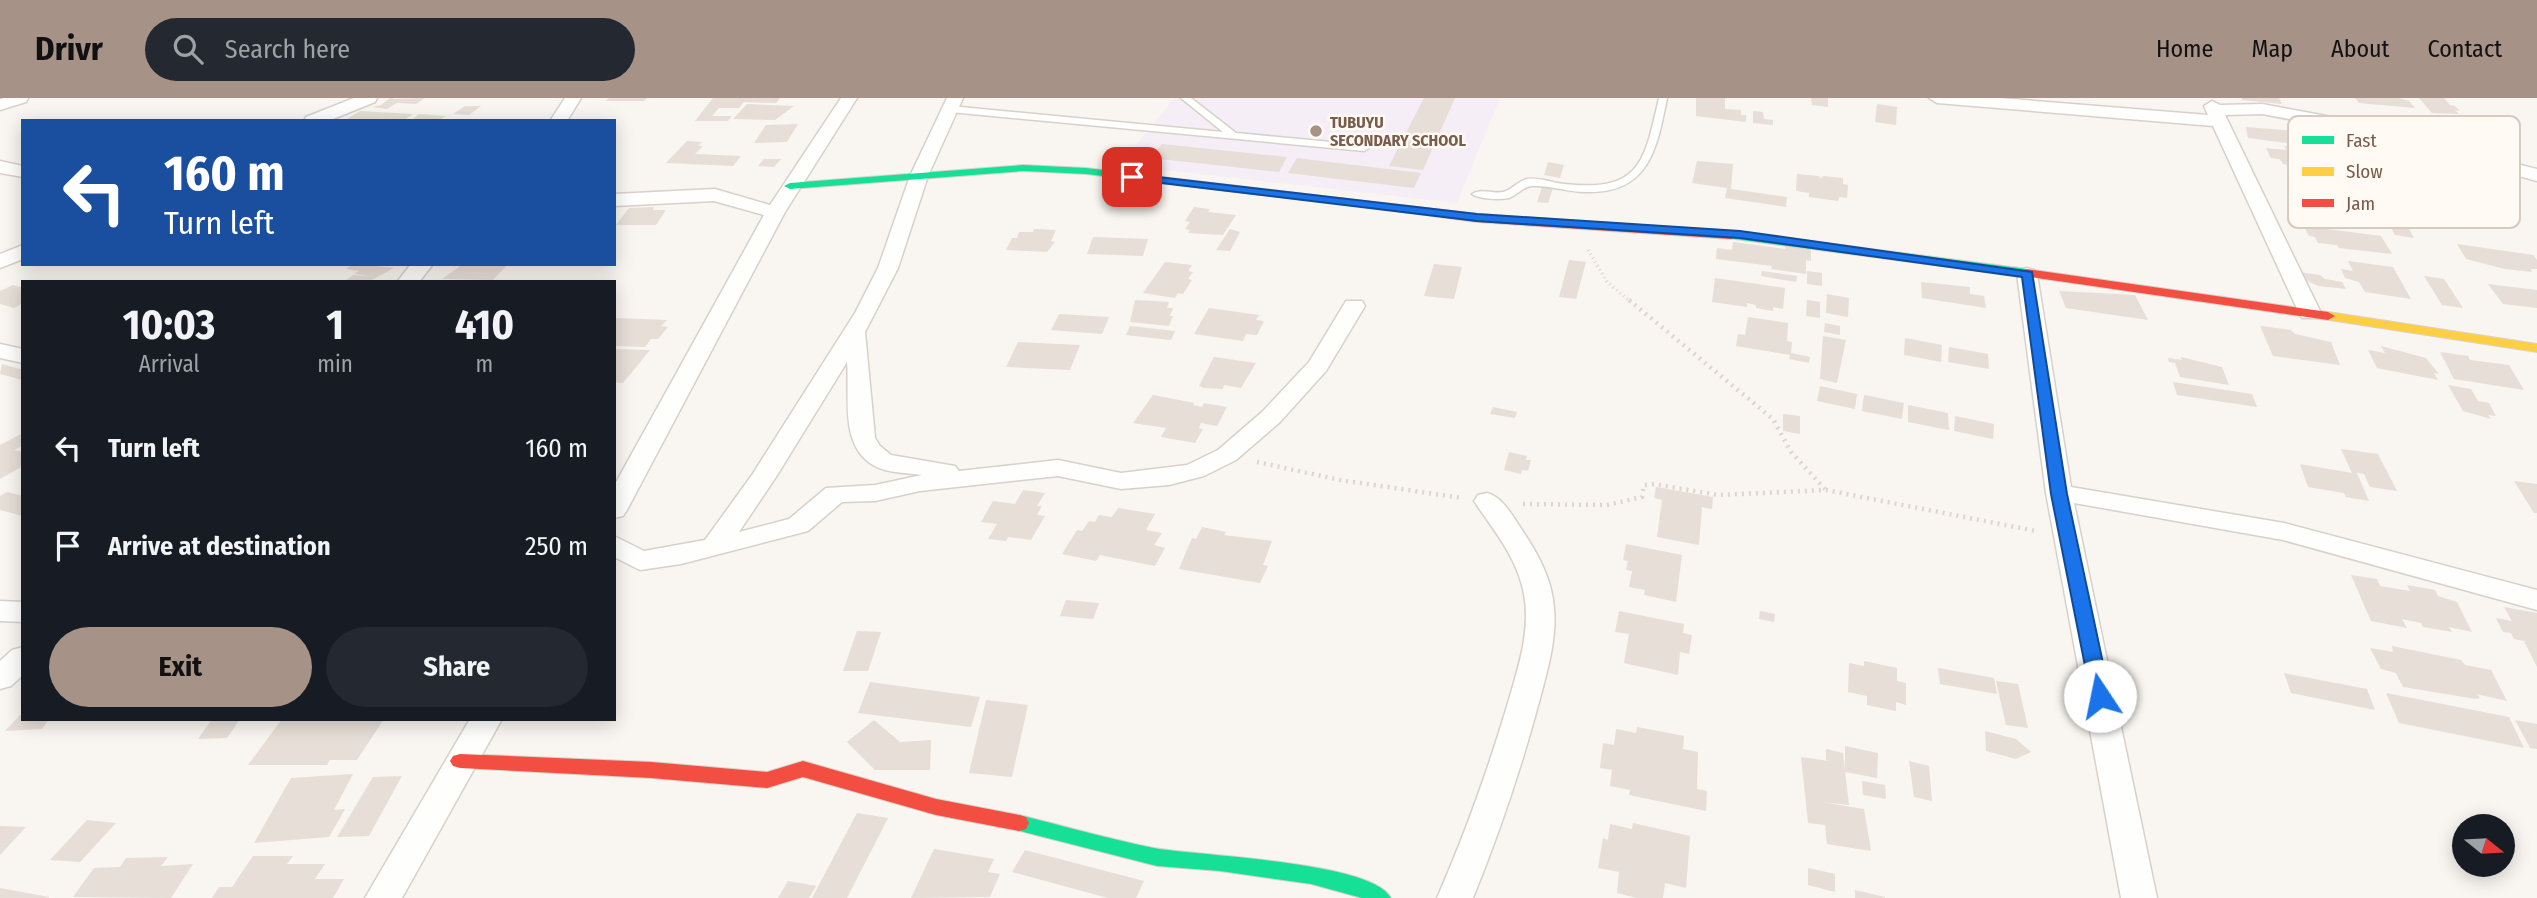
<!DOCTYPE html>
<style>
:root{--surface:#171b24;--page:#242831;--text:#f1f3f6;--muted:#9ea1a6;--accent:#a69286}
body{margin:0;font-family:"Fira Sans Condensed",sans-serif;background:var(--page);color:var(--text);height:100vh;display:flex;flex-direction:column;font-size:26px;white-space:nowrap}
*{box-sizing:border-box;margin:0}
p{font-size:23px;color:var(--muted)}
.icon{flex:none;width:38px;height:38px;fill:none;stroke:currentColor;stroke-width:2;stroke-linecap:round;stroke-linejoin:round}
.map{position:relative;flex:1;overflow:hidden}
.drawer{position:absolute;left:21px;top:182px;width:595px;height:441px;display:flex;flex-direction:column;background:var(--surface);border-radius:0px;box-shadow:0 4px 18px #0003}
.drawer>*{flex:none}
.banner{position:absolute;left:21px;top:21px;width:595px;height:147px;border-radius:0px;box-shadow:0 4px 18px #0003;background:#1a4fa0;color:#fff;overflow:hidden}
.needle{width:46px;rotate:108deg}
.controls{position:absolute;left:2452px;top:716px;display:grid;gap:14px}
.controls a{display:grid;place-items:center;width:63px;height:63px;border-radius:50%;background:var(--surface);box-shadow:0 4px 18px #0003;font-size:35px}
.pin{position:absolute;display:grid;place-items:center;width:60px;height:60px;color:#fff;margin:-30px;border-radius:14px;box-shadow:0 4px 10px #0006}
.me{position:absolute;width:77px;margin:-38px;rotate:349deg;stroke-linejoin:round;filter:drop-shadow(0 0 5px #0008)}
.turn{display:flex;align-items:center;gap:24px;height:147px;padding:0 28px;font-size:32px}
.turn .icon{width:91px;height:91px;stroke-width:2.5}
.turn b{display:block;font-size:49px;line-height:60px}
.eta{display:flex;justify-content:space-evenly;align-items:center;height:119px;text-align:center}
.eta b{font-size:42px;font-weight:700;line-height:49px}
.cta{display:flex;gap:14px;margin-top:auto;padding:14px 28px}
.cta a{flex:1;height:80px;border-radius:42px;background:var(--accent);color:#111;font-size:28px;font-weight:700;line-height:80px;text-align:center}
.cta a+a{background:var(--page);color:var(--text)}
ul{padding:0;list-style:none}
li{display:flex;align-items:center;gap:21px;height:98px;padding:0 28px}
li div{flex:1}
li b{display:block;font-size:26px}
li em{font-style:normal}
header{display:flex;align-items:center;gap:42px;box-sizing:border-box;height:98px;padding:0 35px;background:var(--accent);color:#111}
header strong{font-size:33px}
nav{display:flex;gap:38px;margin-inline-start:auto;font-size:24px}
.search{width:490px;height:63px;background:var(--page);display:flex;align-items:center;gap:18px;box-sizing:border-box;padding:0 24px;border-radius:38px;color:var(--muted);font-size:26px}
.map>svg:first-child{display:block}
.education{fill:#f6eef6}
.building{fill:#e6ded7}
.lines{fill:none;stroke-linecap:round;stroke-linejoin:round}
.lane-casing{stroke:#d7d1cb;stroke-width:3}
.street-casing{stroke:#d7d1cb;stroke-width:3}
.fast-casing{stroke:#d9d2cb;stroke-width:2}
.slow-casing{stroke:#d9d2cb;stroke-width:2}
.jam-casing{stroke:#d9d2cb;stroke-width:2}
.path-far1{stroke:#dcd5d0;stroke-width:3.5;stroke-dasharray:1 3.5;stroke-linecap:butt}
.path{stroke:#dcd5d0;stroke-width:4.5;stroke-dasharray:2 5;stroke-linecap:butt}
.lane{fill:#fefefd;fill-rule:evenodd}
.street{fill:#fefefd;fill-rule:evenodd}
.fast{fill:#16e098;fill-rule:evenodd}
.slow{fill:#ffcf43;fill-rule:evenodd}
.jam{fill:#f24e42;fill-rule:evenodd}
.route{fill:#1a73e8;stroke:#114b97;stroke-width:2}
.poi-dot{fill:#a69286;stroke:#fffaf3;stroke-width:2.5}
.labels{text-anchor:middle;stroke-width:5;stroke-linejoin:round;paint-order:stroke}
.far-poi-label{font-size:16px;font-weight:bold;fill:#7a5c4d;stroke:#fffaf3;text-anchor:start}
.key{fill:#fffaf3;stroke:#d7cbc1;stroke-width:2}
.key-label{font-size:19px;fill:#7a5c4d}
</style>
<header>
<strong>Drivr</strong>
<div class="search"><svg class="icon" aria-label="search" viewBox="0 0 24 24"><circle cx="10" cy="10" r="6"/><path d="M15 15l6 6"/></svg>Search here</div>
<nav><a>Home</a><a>Map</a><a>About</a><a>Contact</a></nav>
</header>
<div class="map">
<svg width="2537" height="800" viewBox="0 0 2537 800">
<rect width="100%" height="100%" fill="#f9f5f0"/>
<path class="education" d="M1174 0H1500L1457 105 1120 67Z"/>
<g class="building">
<path d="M390 0 395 1 425 0 416 6 397 5 387 11 372 9 381 7Z"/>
<path d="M609 0H647L644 3H606Z"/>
<path d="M713 0H780L776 5 744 4 739 10H719L712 18H732L728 23H695Z"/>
<path d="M1424 0H1455L1423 72 1389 68Z"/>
<path d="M1696 0H1725V11L1741 12V17H1746V24L1696 18Z"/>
<path d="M1811 0H1828V9L1812 7Z"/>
<path d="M2242 0H2279L2282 6 2242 2Z"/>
<path d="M2355 0H2399L2409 3 2415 10 2359 5Z"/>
<path d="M2419 0H2444L2450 7 2455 8 2460 13 2455 12 2459 16 2432 15Z"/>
<path d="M747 6 794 8 775 22 733 21Z"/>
<path d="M1877 6 1897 9 1896 27 1875 24Z"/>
<path d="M465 8H481L469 17 453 16Z"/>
<path d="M360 13 413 16 403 23H344Z"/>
<path d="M1753 13 1763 14 1764 21 1773 22V27L1753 25Z"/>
<path d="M419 16 446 18 438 23H411Z"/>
<path d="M798 26 787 44 754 45 766 27Z"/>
<path d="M2246 29 2311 34 2318 49 2248 40Z"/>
<path d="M687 43 702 44 698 48H703L695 56 741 58 733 68 666 65Z"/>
<path d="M1162 46 1287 59 1279 74 1151 60Z"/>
<path d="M2284 48 2320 52 2333 74 2283 66 2280 61 2271 60 2266 50 2287 52Z"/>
<path d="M1297 60 1421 75 1414 90 1288 75Z"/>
<path d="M764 61H781L774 69 758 68Z"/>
<path d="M1697 63 1733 66 1731 91 1787 99 1786 109 1725 100 1727 90 1692 85Z"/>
<path d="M1548 64 1564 67 1560 80 1544 77Z"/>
<path d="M1797 76 1819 78 1821 81 1823 78 1843 80V86L1848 87 1847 100 1839 99 1838 103 1809 99V95L1796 93Z"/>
<path d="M1542 89 1553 90 1548 105 1537 104Z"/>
<path d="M2378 107 2397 109 2414 140 2395 137Z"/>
<path d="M654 109 653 112H666L656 127H616L629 110Z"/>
<path d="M1194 109 1210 111 1208 114 1236 117 1223 137 1188 135 1190 132 1185 131 1190 124 1185 123Z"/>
<path d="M2304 128 2381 138 2392 156 2339 150 2337 147 2318 145 2315 139 2309 138Z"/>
<path d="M1034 131 1056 132 1051 143 1055 144 1047 154 1006 152 1012 140H1017L1019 134H1033Z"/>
<path d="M1230 131 1240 134 1230 153 1216 152Z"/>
<path d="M1093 139 1148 141 1143 158 1087 156Z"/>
<path d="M1733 144 1785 151V144L1811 147V163L1806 162V176L1771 171 1772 168 1716 161 1717 150 1732 152Z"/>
<path d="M2457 146 2533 157 2537 162V171H2531L2532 174 2505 171 2466 161Z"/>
<path d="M1569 162 1586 164 1576 201 1559 199Z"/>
<path d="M2348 163 2393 169 2411 201 2365 194 2359 184 2345 180 2341 171 2353 173Z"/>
<path d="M1165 164 1192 167 1188 173 1193 174 1188 181 1192 182 1183 196 1178 195 1175 200 1143 195Z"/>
<path d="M353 166 368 167 394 170 368 184H343L353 177 374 179 354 176 359 173 346 171Z"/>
<path d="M463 166H508L493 182 442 181Z"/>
<path d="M1434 166 1462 169 1454 201 1424 198Z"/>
<path d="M1762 173 1797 178 1796 184 1761 178Z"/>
<path d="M1807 173 1822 175V188L1807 186Z"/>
<path d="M2299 174 2320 177 2325 181 2342 184 2346 191 2318 188 2301 180Z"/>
<path d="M2424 178 2444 181 2463 210 2442 207Z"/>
<path d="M1715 180 1785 190 1783 211 1773 209V213L1756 210V207L1747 205V209L1712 204Z"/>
<path d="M1921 184 1970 189V196L1984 198 1986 210 1922 200Z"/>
<path d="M2488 186 2537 192V210L2503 206Z"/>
<path d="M13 187 23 190V205L14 210 0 206V193Z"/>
<path d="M2059 193 2135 197 2148 222 2066 210Z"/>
<path d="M1827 196 1849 200 1848 219 1826 215Z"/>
<path d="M1135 202 1169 204 1167 210H1173L1170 218H1173L1169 228 1130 224Z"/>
<path d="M1807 202 1820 204V220L1806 218Z"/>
<path d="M1209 210 1259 217 1256 222 1264 223 1257 237 1246 236 1243 243 1194 236Z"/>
<path d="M1059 216 1109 219 1102 236 1051 232Z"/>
<path d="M1748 219 1788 225 1787 243 1792 244 1791 255 1810 259 1809 265 1789 261 1790 257 1736 248 1738 236 1745 237Z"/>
<path d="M617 220 667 222 661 228 668 229 658 241H651L645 249 614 248V222Z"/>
<path d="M1825 225 1840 228V237L1824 234Z"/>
<path d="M1130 228 1175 233 1171 242 1126 237Z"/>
<path d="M2260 228 2291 232 2295 236 2331 244 2340 267 2273 258Z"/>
<path d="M1823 238 1846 242 1837 285 1820 281Z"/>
<path d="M1905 240 1942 247 1941 264 1904 257Z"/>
<path d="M1018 244 1080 247 1070 272 1006 269Z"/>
<path d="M2381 248 2426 260 2439 276 2434 275 2438 282 2377 270 2368 252 2385 255Z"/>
<path d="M1949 249 1988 256 1989 271 1948 264Z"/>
<path d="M614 251 650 252 623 285 614 284Z"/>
<path d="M2440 254 2468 258 2470 262 2509 267 2524 292 2454 281Z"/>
<path d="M1214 259 1256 265 1241 290 1224 287 1223 291 1203 290 1199 288Z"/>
<path d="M2181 259 2222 269 2229 287 2180 279 2175 265 2169 264 2168 260 2182 262Z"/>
<path d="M2 266 23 272V282L0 276Z"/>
<path d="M2173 284 2252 296 2257 309 2177 297Z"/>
<path d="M2448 287 2471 291 2478 303 2489 305 2496 318 2488 317 2491 321 2463 313Z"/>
<path d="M1820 288 1857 296 1855 311 1817 303Z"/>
<path d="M1153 297 1194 305 1193 307 1202 309 1204 305 1227 309 1217 328 1201 325 1199 330 1203 331 1195 345 1161 339 1166 330 1133 325Z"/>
<path d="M1864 297 1904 305 1902 321 1862 313Z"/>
<path d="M1908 307 1948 315 1949 332 1908 324Z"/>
<path d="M1493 309 1517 314 1515 320 1490 316Z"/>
<path d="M1783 316 1800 318V336L1783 333Z"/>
<path d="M1955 318 1994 326 1993 341 1954 333Z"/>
<path d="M23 335V347L14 352 23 354V368L0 381V347Z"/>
<path d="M2341 351 2378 356 2397 393 2370 389 2364 376 2357 375 2369 403 2346 399 2344 395 2308 389 2300 366 2352 375Z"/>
<path d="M1509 354 1527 358 1526 362H1531L1528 373 1522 372 1521 376 1504 372Z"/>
<path d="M2514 383 2537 386V415H2534Z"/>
<path d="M1656 389 1713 399 1712 411 1702 409 1699 447 1657 439 1662 402 1654 400Z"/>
<path d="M1023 392 1045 395 1037 408H1042L1037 417 1045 418 1031 442 1008 439 1006 443 988 441 997 426 981 424 993 403 1015 406Z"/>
<path d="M7 394 23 398V418L0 412V398Z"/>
<path d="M1118 410 1155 416 1146 432 1162 435 1154 447 1165 450 1155 468 1100 457 1096 463 1062 456 1077 432 1082 433 1089 423 1095 424 1099 417 1112 419Z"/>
<path d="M1202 429 1226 434 1224 437 1272 443 1263 467 1268 468 1260 485 1179 471 1192 440 1196 441Z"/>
<path d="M1626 446 1682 457 1676 504 1644 497 1645 492 1629 489 1632 473 1626 472 1628 463 1623 462Z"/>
<path d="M2351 477 2377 481 2380 488 2410 493 2407 487 2435 492 2438 498 2457 504 2472 534 2449 529 2452 534 2423 529 2421 525 2402 521 2407 530 2371 523Z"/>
<path d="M1066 502 1099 505 1093 521 1060 518Z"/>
<path d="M2504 509 2537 515V569L2524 543 2514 541 2511 535 2503 534 2496 520 2512 523Z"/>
<path d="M1619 513 1684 526 1683 535 1692 537 1689 556 1680 554 1678 577 1624 565 1629 536 1615 534Z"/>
<path d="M1760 513 1775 516 1774 524 1759 521Z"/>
<path d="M857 533 881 534 868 573H843Z"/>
<path d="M2392 548 2461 562 2465 567 2491 572 2507 603 2477 596 2480 600 2476 601 2403 589 2396 575 2381 571 2370 550 2393 554Z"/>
<path d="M1864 563 1897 570V583L1906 585V607L1896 604V613L1867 607V598L1848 594 1849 565 1864 568Z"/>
<path d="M1938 570 1994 580 1997 596 1940 586Z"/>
<path d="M2284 575 2367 591 2375 612 2291 595Z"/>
<path d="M1996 583 2018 586 2028 630 2006 627Z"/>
<path d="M870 584 980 599 971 629 858 615Z"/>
<path d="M2386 595 2509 619 2524 650 2399 625Z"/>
<path d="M986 602 1028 607 1012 679 969 675Z"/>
<path d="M20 617H23V621H49L42 631 5 633Z"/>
<path d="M212 621H240L227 640 198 641Z"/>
<path d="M282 621H384L357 662H330L327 667H248Z"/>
<path d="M874 622 900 644 931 642 930 672H875L847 644Z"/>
<path d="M2515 622 2537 626V651L2530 650Z"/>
<path d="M1637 629 1684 638 1683 651 1698 654 1697 691 1707 693 1706 713 1629 697 1630 692 1610 688 1612 672 1600 670 1603 645 1614 647 1616 631 1636 635Z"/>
<path d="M1985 633 2016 641 2031 654 2016 661 1986 653Z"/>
<path d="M1845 648 1878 655 1877 680 1845 674Z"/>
<path d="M1826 651 1843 655 1849 707 1821 704 1864 711 1871 753 1827 746 1825 727 1808 725 1801 659 1836 664 1826 662Z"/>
<path d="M1909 663 1929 668 1932 703 1914 699Z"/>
<path d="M353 676 334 712 345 711 329 739 254 745 291 680Z"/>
<path d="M402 678 369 738 337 739 373 679Z"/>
<path d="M1862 683 1885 687 1886 701 1863 697Z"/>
<path d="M857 715 888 720 847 800H812Z"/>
<path d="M87 722 116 725 80 764 50 762Z"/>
<path d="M1633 725 1690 738 1686 790 1665 785 1663 800H1637L1617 795 1619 774 1598 770 1603 740 1608 742 1610 726 1632 731Z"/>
<path d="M0 728 26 729 0 757Z"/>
<path d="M934 751 994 761 988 774 1000 776 990 799 911 800Z"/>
<path d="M1025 752 1144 783 1136 800H1108L1012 774Z"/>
<path d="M253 758H293L287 766H325L315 781H344L333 800H212L219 789H232Z"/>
<path d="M168 759 161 768 193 766 171 800 73 799 94 770 120 769 126 760Z"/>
<path d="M1808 770 1835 776V794L1808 787Z"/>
<path d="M788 783 816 788 809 800H778Z"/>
<path d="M0 790 49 799V800H0Z"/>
<path d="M1855 792 1885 799V800H1855Z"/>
</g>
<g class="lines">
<defs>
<g id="lane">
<path d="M1181 0H1191L1236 35 1364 47 1369 50 1364 53 950 14 945 11 950 8 1223 34Z"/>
<path d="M1659 0H1667C1657 51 1649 96 1586 94 1568 94 1550 87 1532 88 1524 88 1517 97 1509 100 1499 102 1479 101 1472 96 1481 90 1492 96 1503 94 1512 92 1518 83 1527 81 1538 79 1553 85 1564 86 1640 94 1644 66 1659 0Z"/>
</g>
<g id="street">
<path d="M4 0H28L26 4 0 12V1Z"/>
<path d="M354 0H377L375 4 328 23H304L306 19Z"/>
<path d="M565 0H581L567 23H550Z"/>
<path d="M841 0H857L785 114 627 412 623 418 614 420V388L764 117 714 103 614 108V96L715 91 770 107Z"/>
<path d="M947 0H963L928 78 898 170 865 234 875 340 880 348 891 357 955 368 959 373 1058 362 1121 375 1187 367 1218 352 1262 314 1309 264 1346 203H1362L1365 208 1326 273 1280 324 1236 362 1204 378 1169 387 1121 391 1058 378 920 393 875 403 842 404 808 433 681 466 640 472 614 459V438L644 453 705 442 752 377 855 215 878 170 910 78ZM847 264C850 297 839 347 873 367 886 375 908 375 922 377L875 387 826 390 789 421 739 434 776 379Z"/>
<path d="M1929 0H1999L2208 17 2204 8 2212 3 2220 7 2262 6 2343 21 2349 22 2358 33 2461 52 2537 71V83L2460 62 2346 41 2337 30 2262 16 2225 17 2321 215 2318 220H2302L2299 215 2213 28 1937 5Z"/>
<path d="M0 63 23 68V79L0 75Z"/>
<path d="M23 147V161L0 170V156Z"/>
<path d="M411 166H433L419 184H397Z"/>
<path d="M2027 170 2034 172 2037 176 2071 389 2284 425 2537 492V512L2283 442 2074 405 2157 800H2121L2046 395 2017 176 2020 172Z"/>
<path d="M0 246 23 251V265L0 260Z"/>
<path d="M1487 395C1503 399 1513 419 1522 432 1538 456 1552 481 1554 510 1557 541 1547 574 1539 604 1521 671 1499 736 1473 800H1437C1465 736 1488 672 1508 605 1518 570 1531 533 1524 496 1517 459 1494 433 1474 403L1478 397Z"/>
<path d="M0 503 23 504V524L0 523Z"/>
<path d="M23 549V577L11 588 0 591V563L12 552Z"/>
<path d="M470 621H502L402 800H365Z"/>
</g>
<g id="fast">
<path d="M1023 67 1086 70 1347 101 1353 104 1347 107 1086 76 1023 73 790 91 784 88 790 85Z"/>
<path d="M1731 133 2027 171 2033 175 2027 179 1727 140V134Z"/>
<path d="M1019 717C1064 728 1109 741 1154 750 1197 758 1372 763 1391 800H1362L1311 786 1220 773 1157 768 1012 731 1009 725 1012 719Z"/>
</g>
<path id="slow" d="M2328 214 2537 246V254L2323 221 2321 218Z"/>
<g id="jam">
<path d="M1347 101 1477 116 1731 133 1737 137 1731 141 1477 124 1343 106V102Z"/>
<path d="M2027 171 2328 214 2335 218 2328 222 2023 178 2021 175Z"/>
<path d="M460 656 651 664 767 674 803 663 936 701 1019 717 1026 719 1029 725 1026 731 1019 733 936 717 803 679 767 690 651 680 460 670 453 668 450 663 453 658Z"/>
</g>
</defs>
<use href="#lane" class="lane-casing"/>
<use href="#street" class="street-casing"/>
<use href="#fast" class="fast-casing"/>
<use href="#slow" class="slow-casing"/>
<use href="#jam" class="jam-casing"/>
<path class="path-far1" d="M1588 152 1607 184 1631 204"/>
<g class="path">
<path d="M1629 202 1773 321 1791 354 1825 391"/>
<path d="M1257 364 1340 382 1462 400"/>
<path d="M1523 406 1607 407 1642 399 1644 387 1654 386 1718 397 1826 392 2036 433"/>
</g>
<use href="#lane" class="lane"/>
<use href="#street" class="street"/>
<use href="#fast" class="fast"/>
<use href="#slow" class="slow"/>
<use href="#jam" class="jam"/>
</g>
<path class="route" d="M1132 76 1477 116 1740 133 2032 174 2067 396 2110 598 2107 602H2094L2091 598 2051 396 2022 179 1740 140 1477 123 1128 81 1126 79Z"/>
<circle class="poi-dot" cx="1316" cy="33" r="7"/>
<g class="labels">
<g class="far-poi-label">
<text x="1330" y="30">TUBUYU<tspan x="1330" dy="18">SECONDARY SCHOOL</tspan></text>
</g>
</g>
<rect x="2288" y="18" width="232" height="112" rx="10" class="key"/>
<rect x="2302" y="38" width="32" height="8" fill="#16e098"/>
<rect x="2302" y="69" width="32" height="9" fill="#ffcf43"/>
<rect x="2302" y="101" width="32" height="8" fill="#f24e42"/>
<g class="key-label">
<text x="2346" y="49">Fast</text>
<text x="2346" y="80">Slow</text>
<text x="2346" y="112">Jam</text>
</g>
</svg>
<div class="controls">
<a><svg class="needle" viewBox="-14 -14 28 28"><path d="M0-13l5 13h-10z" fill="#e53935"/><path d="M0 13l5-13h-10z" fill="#9ea1a6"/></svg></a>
</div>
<div class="pin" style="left:1132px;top:79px;background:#d93025"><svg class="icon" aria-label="arrive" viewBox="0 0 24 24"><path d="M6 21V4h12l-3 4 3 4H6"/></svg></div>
<svg class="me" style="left:2100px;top:598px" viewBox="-20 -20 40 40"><circle r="19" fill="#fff"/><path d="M0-13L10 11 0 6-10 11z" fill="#1a73e8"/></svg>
<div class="banner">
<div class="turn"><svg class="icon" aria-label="left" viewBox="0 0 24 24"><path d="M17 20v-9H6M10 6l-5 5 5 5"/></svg><div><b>160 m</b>Turn left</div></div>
</div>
<section class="drawer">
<div class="eta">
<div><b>10:03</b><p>Arrival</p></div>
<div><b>1</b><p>min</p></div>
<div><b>410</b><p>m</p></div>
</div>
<ul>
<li><svg class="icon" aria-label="left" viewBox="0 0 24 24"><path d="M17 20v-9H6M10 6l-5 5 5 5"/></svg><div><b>Turn left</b></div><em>160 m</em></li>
<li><svg class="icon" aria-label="arrive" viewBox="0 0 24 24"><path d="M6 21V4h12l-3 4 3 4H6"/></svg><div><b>Arrive at destination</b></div><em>250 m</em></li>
</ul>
<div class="cta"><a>Exit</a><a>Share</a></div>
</section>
</div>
